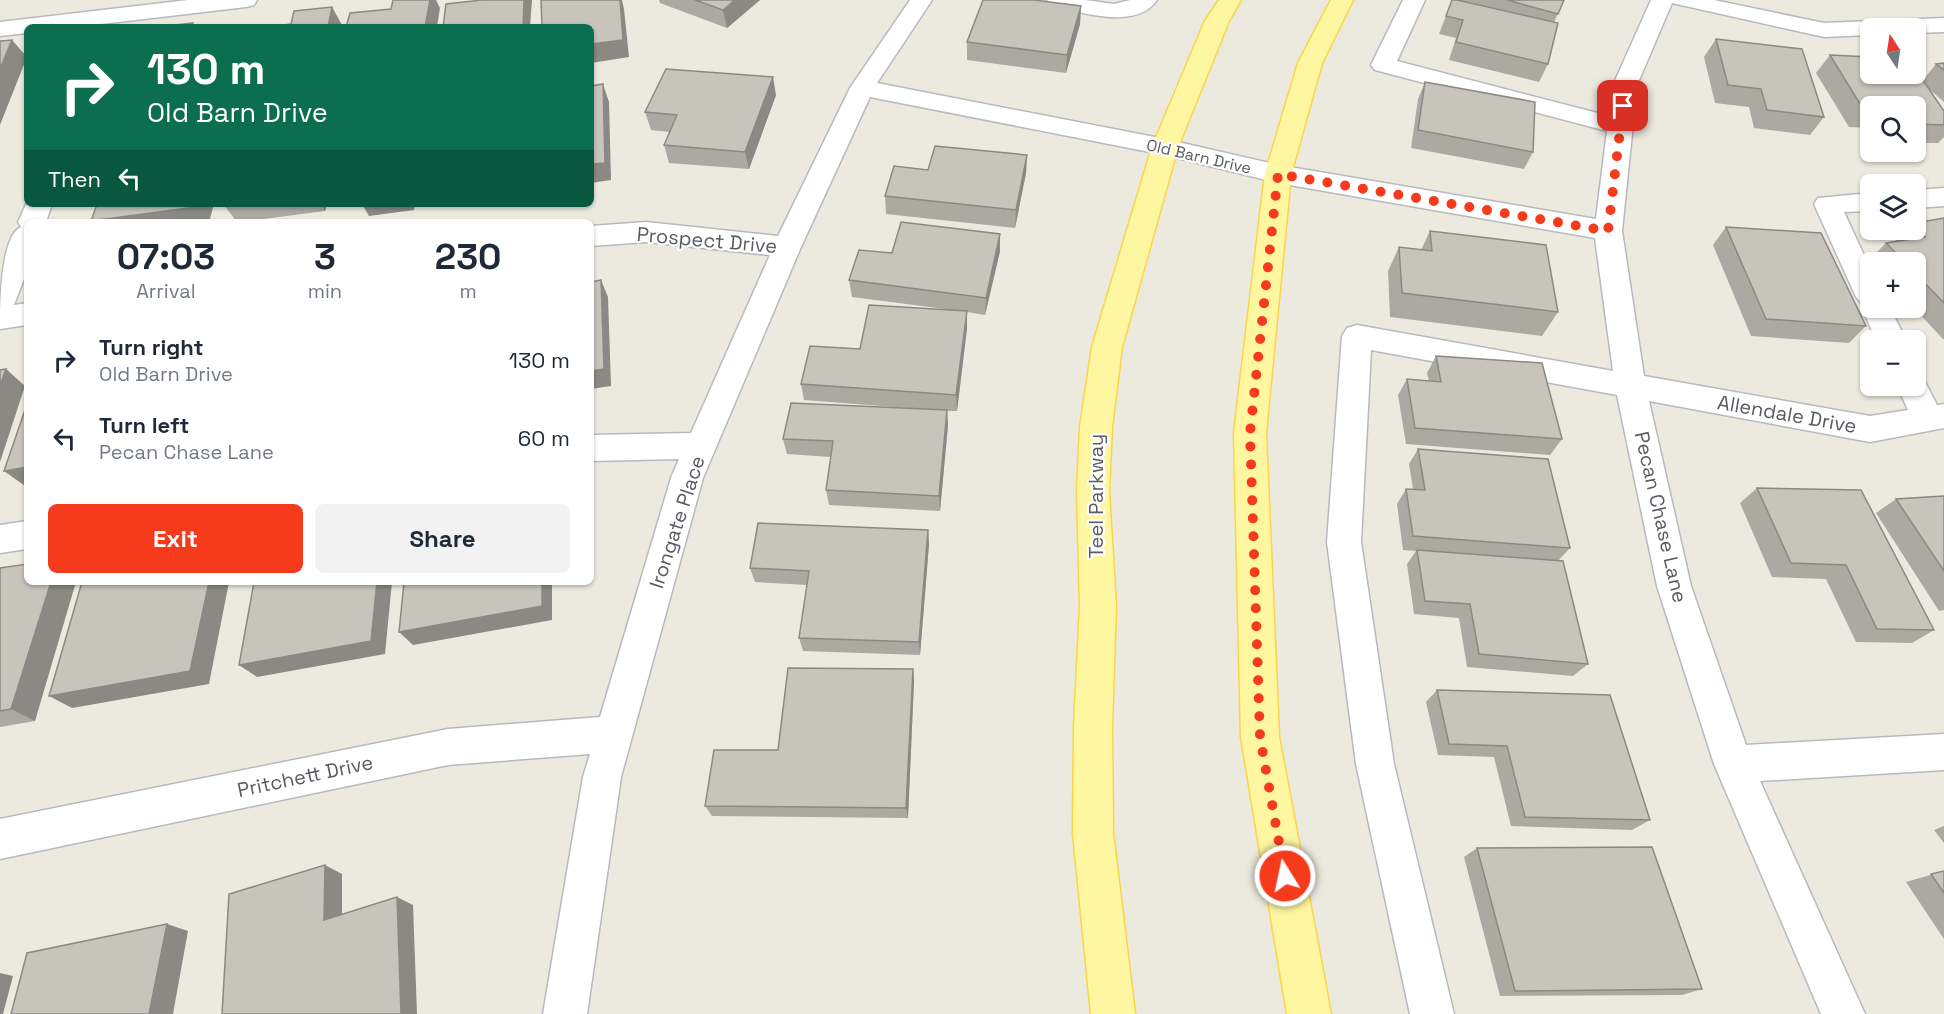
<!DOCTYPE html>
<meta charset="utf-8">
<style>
:root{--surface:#fff;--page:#f2f2f3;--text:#1f2937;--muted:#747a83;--accent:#f53b1c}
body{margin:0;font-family:"Space Grotesk",sans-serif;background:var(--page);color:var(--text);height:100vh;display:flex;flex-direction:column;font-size:22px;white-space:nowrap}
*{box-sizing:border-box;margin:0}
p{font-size:20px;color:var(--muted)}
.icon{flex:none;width:33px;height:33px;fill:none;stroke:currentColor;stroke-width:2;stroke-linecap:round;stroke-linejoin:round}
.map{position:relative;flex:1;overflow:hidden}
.sheet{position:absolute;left:24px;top:219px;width:570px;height:366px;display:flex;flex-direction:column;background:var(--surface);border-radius:9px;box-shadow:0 2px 4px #0004}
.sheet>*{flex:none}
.guide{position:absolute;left:24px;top:24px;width:570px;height:183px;border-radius:9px;box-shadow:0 2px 4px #0004;background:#0b6e4f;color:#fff;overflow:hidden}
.needle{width:39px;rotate:348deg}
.tools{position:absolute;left:1860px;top:18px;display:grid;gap:12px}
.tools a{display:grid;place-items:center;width:66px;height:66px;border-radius:9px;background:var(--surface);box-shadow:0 2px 4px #0004;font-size:30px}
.pin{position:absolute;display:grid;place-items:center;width:51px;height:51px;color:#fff;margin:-26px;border-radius:12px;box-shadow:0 3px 9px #0006}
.me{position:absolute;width:66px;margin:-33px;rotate:350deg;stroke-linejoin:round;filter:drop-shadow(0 0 4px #0008)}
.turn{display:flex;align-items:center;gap:21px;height:126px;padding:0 24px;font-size:27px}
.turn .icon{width:78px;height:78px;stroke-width:2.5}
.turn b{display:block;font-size:42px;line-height:51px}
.then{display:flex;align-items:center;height:57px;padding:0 24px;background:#0003;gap:12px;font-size:22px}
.eta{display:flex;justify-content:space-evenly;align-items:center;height:102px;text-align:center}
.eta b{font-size:36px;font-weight:700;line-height:42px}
.cta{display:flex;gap:12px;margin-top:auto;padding:12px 24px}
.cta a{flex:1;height:69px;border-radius:9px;background:var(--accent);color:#fff;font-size:24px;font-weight:700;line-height:69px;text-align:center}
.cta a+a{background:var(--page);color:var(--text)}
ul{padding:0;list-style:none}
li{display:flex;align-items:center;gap:18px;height:78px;padding:0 24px}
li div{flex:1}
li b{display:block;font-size:22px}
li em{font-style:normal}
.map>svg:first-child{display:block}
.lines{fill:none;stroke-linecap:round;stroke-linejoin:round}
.minor-casing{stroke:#b7b9bf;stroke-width:3}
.major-casing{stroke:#fbd549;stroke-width:3}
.minor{fill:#fff;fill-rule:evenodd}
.major{fill:#fff6a1;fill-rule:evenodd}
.wall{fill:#aba9a2}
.shaded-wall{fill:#8b8984}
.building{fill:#c7c4bc;stroke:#8b8984;stroke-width:1.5}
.route{stroke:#f53b1c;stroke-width:10;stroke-dasharray:0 18}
.labels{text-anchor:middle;stroke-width:4.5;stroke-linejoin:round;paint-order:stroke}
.far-street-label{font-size:16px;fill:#585b61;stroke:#fff}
.street-label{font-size:20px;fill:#585b61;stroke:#fff}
</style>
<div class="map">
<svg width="1944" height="1014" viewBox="0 0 1944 1014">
<rect width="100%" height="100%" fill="#eceade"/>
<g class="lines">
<defs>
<g id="minor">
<path d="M188 0H257L254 5 246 7 76 27H27V33L0 36V22Z"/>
<path d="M910 0H932L877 83 1165 139 1278 165 1596 219 1607 131 1375 70 1371 65 1403 0H1425L1397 61 1609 116 1613 85 1651 0H1714L1824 23 1944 18V32L1916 33V28H1870V35L1824 37 1672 3 1637 85 1622 231 1644 376 1870 416 1908 410 1897 386H1916V375L1923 378 1937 405 1944 404V428L1870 442 1649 401 1691 586 1746 745 1944 734V770L1760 781 1865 1014H1821L1714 764 1657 586 1617 395 1371 350 1361 542 1394 764 1454 1014H1410L1356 764 1327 542 1342 336 1347 328 1357 325 1613 371 1595 238 1278 183 1165 155 870 97 801 247 703 478 621 777 587 1014H543L583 777 590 754 448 765 0 859V819L448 729 600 717 671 478 679 459 591 461V435L691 433 770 255 646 242 591 246V226L646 222 778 236 850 88Z"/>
<path d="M1047 0H1085L1114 4 1130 0H1157C1136 31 1079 12 1050 5Z"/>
<path d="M1944 188V206L1916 208V190Z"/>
<path d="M1870 193V211L1844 212 1870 268V308H1890L1906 340H1876L1862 308 1863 305 1856 297 1814 204 1818 198Z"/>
<path d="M27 202V204H52L46 222H27V271L14 305 27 303V325L0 329C0 307 0 236 21 227L18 222Z"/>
<path d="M27 521V549L0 553V525Z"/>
</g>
<g id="major">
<path d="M1219 0H1241L1229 21 1178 147 1122 347 1112 427 1109 491 1116 606 1112 726 1113 833 1135 1014H1091L1073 833 1074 726 1080 606 1077 491 1080 427 1092 347 1152 147 1205 21Z"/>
<path d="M1331 0H1353L1322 63 1291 174 1266 433 1279 737 1331 1014H1287L1241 737 1234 433 1265 174 1298 63Z"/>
</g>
</defs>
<use href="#minor" class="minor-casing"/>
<use href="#major" class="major-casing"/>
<use href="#minor" class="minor"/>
<use href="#major" class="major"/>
</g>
<g class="wall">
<path d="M659 0H760L727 28 660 3Z"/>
<path d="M1452 0H1564L1554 22 1548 64 1539 82 1449 60 1456 38 1439 34Z"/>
<path d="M1081 6 1080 24 1066 73 967 60V42Z"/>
<path d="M1716 39 1824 117 1810 135 1754 128 1749 107 1715 103 1704 57Z"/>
<path d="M1830 55 1923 80 1936 64 1944 63V102L1928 88 1944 111V137L1938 143H1916V106H1870V128L1849 127 1816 73Z"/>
<path d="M1425 82 1533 152 1524 169 1411 148 1418 99Z"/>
<path d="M776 95 749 169 669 163 664 145 670 132 651 130 645 112Z"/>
<path d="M1027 155 1026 173 1015 228 886 214 885 196Z"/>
<path d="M224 204H327L325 211 241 222H237L224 205Z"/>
<path d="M1944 218V339H1943L1914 308H1916V262H1871L1869 260 1886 243 1896 242 1895 241 1906 230H1916V223Z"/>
<path d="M1726 227 1866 326 1849 343 1751 336 1713 245Z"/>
<path d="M1430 231 1558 312 1542 336 1390 317 1388 271 1399 247 1421 250Z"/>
<path d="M1000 251 985 315 967 312V328L957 411H947L948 425 940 511 829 505 826 490 831 457 787 454 783 439 907 408 804 400 801 384 860 349 945 309 852 297 849 280 892 253Z"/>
<path d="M1436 356 1562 439 1550 455 1406 444 1398 395 1407 379 1429 381 1427 373Z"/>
<path d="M1418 449 1570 548 1558 561 1588 664 1573 676 1467 667 1459 618 1414 614 1407 564 1416 551 1403 550 1397 504 1406 489H1413L1409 464Z"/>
<path d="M1757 488 1934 630 1912 643 1856 642 1826 579 1772 577 1740 503Z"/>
<path d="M1944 496V610L1939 611 1876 513 1896 499Z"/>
<path d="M928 530 929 544 920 655 803 651 799 638 807 585 755 582 750 568Z"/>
<path d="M0 568 35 721 0 727Z"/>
<path d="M913 669 914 681 908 818 712 816 705 806 778 750Z"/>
<path d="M1437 690 1650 820 1632 830 1511 826 1494 757 1438 755 1426 702Z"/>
<path d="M1944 826V843L1934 830Z"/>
<path d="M1477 848 1702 989 1682 995 1500 996 1464 857Z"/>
<path d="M1944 871V939L1906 882Z"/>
</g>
<g class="shaded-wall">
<path d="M430 0H436L440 8 437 27H425Z"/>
<path d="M524 0H532L530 27H523Z"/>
<path d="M620 0H622L624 9 629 57 591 63V44Z"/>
<path d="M735 0H760L727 28 723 10Z"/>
<path d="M1081 6 1080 24 1066 73 1067 55Z"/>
<path d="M332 7 342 25 341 27H328Z"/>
<path d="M12 40 27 57 0 125V69Z"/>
<path d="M773 77 776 95 749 169 745 152Z"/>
<path d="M603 84 609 102 611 180 591 183V164Z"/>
<path d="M1027 155 1026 173 1015 228 1016 210Z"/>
<path d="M195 204H214L209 222H92L91 221Z"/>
<path d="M321 204H327L325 211Z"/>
<path d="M362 204H415L414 210 369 216Z"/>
<path d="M1000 234V251L985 315 986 298Z"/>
<path d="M601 280 608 297 611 386 591 389V371Z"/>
<path d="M967 311V328L957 411 956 395Z"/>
<path d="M6 369 25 386 0 462V386Z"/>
<path d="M947 410 948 425 940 511 939 496Z"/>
<path d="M27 467V486H25L4 471Z"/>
<path d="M928 530 929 544 920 655 919 642Z"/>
<path d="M51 582H76L35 721 11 709Z"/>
<path d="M209 582H229L209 684 72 708 49 696Z"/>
<path d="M377 582H392L385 654 257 677 239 665Z"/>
<path d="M542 582H552V620L413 645 399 632Z"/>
<path d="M913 669 914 681 908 818 906 808Z"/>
<path d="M325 865 342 874V927L324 920Z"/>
<path d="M397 897 413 905 417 1014H401Z"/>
<path d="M167 924 188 931 173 1014H149Z"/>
<path d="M0 973 13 976 3 1014H0Z"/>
</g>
<g class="building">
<path d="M393 0H430L425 27H346L350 13 391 9Z"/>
<path d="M482 0H524L523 27H443L446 4Z"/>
<path d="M541 0H620L623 40 591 44V27H542Z"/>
<path d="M695 0H735L723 10Z"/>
<path d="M983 0H1034L1081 6 1067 55 967 42Z"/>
<path d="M1452 0H1457L1558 23 1548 64 1456 42 1463 20 1446 16Z"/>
<path d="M1507 0H1564L1558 14Z"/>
<path d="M332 7 328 27H270L291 24 294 11Z"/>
<path d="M193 23 191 27H159Z"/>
<path d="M1716 39 1802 49 1824 117 1767 110 1761 89 1728 85Z"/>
<path d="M12 40 0 69V41Z"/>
<path d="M1830 55 1870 57V74H1916V70L1944 111V125L1916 124V106H1870V110L1863 109Z"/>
<path d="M1944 63V70L1936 64Z"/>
<path d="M666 69 773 77 745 152 664 145 677 115 645 112Z"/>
<path d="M1425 82 1535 102 1533 152 1418 130Z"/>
<path d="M603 84 605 163 591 164V86Z"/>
<path d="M935 146 1027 155 1016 210 885 196 894 166 928 170Z"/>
<path d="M97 204H195V207L91 221Z"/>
<path d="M1944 218V303L1916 274V262H1905L1886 243 1925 237 1916 227V223Z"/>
<path d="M901 222 1000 234 986 298 849 280 859 250 892 253Z"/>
<path d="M1726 227 1821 233 1866 326 1766 319Z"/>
<path d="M1430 231 1546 245 1558 312 1402 293 1399 247 1432 251Z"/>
<path d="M601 280 604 369 591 371V282Z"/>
<path d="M869 305 967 311 956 395 801 384 810 346 860 349Z"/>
<path d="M1436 356 1542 363 1562 439 1415 428 1407 379 1441 382Z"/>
<path d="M6 369 0 386V370Z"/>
<path d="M791 403 947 410 939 496 826 490 833 441 783 439Z"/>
<path d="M27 404V467L4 471Z"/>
<path d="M1418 449 1548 459 1570 548 1413 536 1406 489 1425 490Z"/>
<path d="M1757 488 1861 490 1934 630 1877 629 1846 565 1791 563Z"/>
<path d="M1944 496V571L1896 499Z"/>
<path d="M758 523 928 530 919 642 799 638 809 571 750 568Z"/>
<path d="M1417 550 1563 561 1588 664 1479 654 1470 604 1425 601Z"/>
<path d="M27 564V582H51L11 709 0 711V568Z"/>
<path d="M82 582H209L190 671 49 696Z"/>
<path d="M254 582H377L371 641 239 665Z"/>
<path d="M404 582H542V606L399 632Z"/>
<path d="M788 668 913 669 906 808 705 806 714 750H778Z"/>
<path d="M1437 690 1610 695 1650 820 1525 817 1507 746 1449 744Z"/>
<path d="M1652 847 1702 989 1515 991 1477 848Z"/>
<path d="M325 865 324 920 397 897 401 1014H222L229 894Z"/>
<path d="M1944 871V893L1931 874Z"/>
<path d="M167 924 149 1014H11L27 953Z"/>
</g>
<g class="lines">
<path class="route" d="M1285 876 1260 737 1250 433 1278 174 1608 231 1623 106"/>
</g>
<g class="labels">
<g class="far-street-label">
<text transform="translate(1199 156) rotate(13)" y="6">Old Barn Drive</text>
</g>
<g class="street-label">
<text transform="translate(707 240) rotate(5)" y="7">Prospect Drive</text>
<text transform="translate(1787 414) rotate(10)" y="7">Allendale Drive</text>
<text transform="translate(1096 496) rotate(-90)" y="7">Teel Parkway</text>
<text transform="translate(1661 517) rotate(77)" y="7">Pecan Chase Lane</text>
<text transform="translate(677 522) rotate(-72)" y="7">Irongate Place</text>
<text transform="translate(305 776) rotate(-12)" y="7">Pritchett Drive</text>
</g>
</g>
</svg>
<div class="tools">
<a><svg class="needle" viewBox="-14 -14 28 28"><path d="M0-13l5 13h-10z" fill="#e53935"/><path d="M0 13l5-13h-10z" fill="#747a83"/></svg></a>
<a><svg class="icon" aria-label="search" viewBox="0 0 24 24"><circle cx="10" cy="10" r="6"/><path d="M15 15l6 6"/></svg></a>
<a><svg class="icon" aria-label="layers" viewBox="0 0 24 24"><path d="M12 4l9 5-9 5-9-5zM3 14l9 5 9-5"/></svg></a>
<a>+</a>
<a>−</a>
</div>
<div class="pin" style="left:1623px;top:106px;background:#d93025"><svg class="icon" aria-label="arrive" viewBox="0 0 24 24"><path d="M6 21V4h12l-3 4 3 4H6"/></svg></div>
<svg class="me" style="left:1285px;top:876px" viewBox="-20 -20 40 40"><circle r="17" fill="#f53b1c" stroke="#fff" stroke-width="3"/><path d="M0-11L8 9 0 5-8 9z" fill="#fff"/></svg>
<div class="guide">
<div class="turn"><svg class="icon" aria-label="right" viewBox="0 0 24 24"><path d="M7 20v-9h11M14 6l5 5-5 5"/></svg><div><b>130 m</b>Old Barn Drive</div></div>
<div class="then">Then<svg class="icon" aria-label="left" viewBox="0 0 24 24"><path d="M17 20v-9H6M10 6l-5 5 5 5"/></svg></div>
</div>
<section class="sheet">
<div class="eta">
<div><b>07:03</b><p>Arrival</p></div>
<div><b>3</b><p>min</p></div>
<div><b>230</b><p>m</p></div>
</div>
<ul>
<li><svg class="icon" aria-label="right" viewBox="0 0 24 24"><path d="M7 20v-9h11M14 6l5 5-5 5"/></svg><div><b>Turn right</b><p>Old Barn Drive</p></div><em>130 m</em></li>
<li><svg class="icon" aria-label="left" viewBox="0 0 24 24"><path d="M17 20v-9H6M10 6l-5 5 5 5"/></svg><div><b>Turn left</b><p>Pecan Chase Lane</p></div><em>60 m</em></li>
</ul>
<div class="cta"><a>Exit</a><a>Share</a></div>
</section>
</div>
